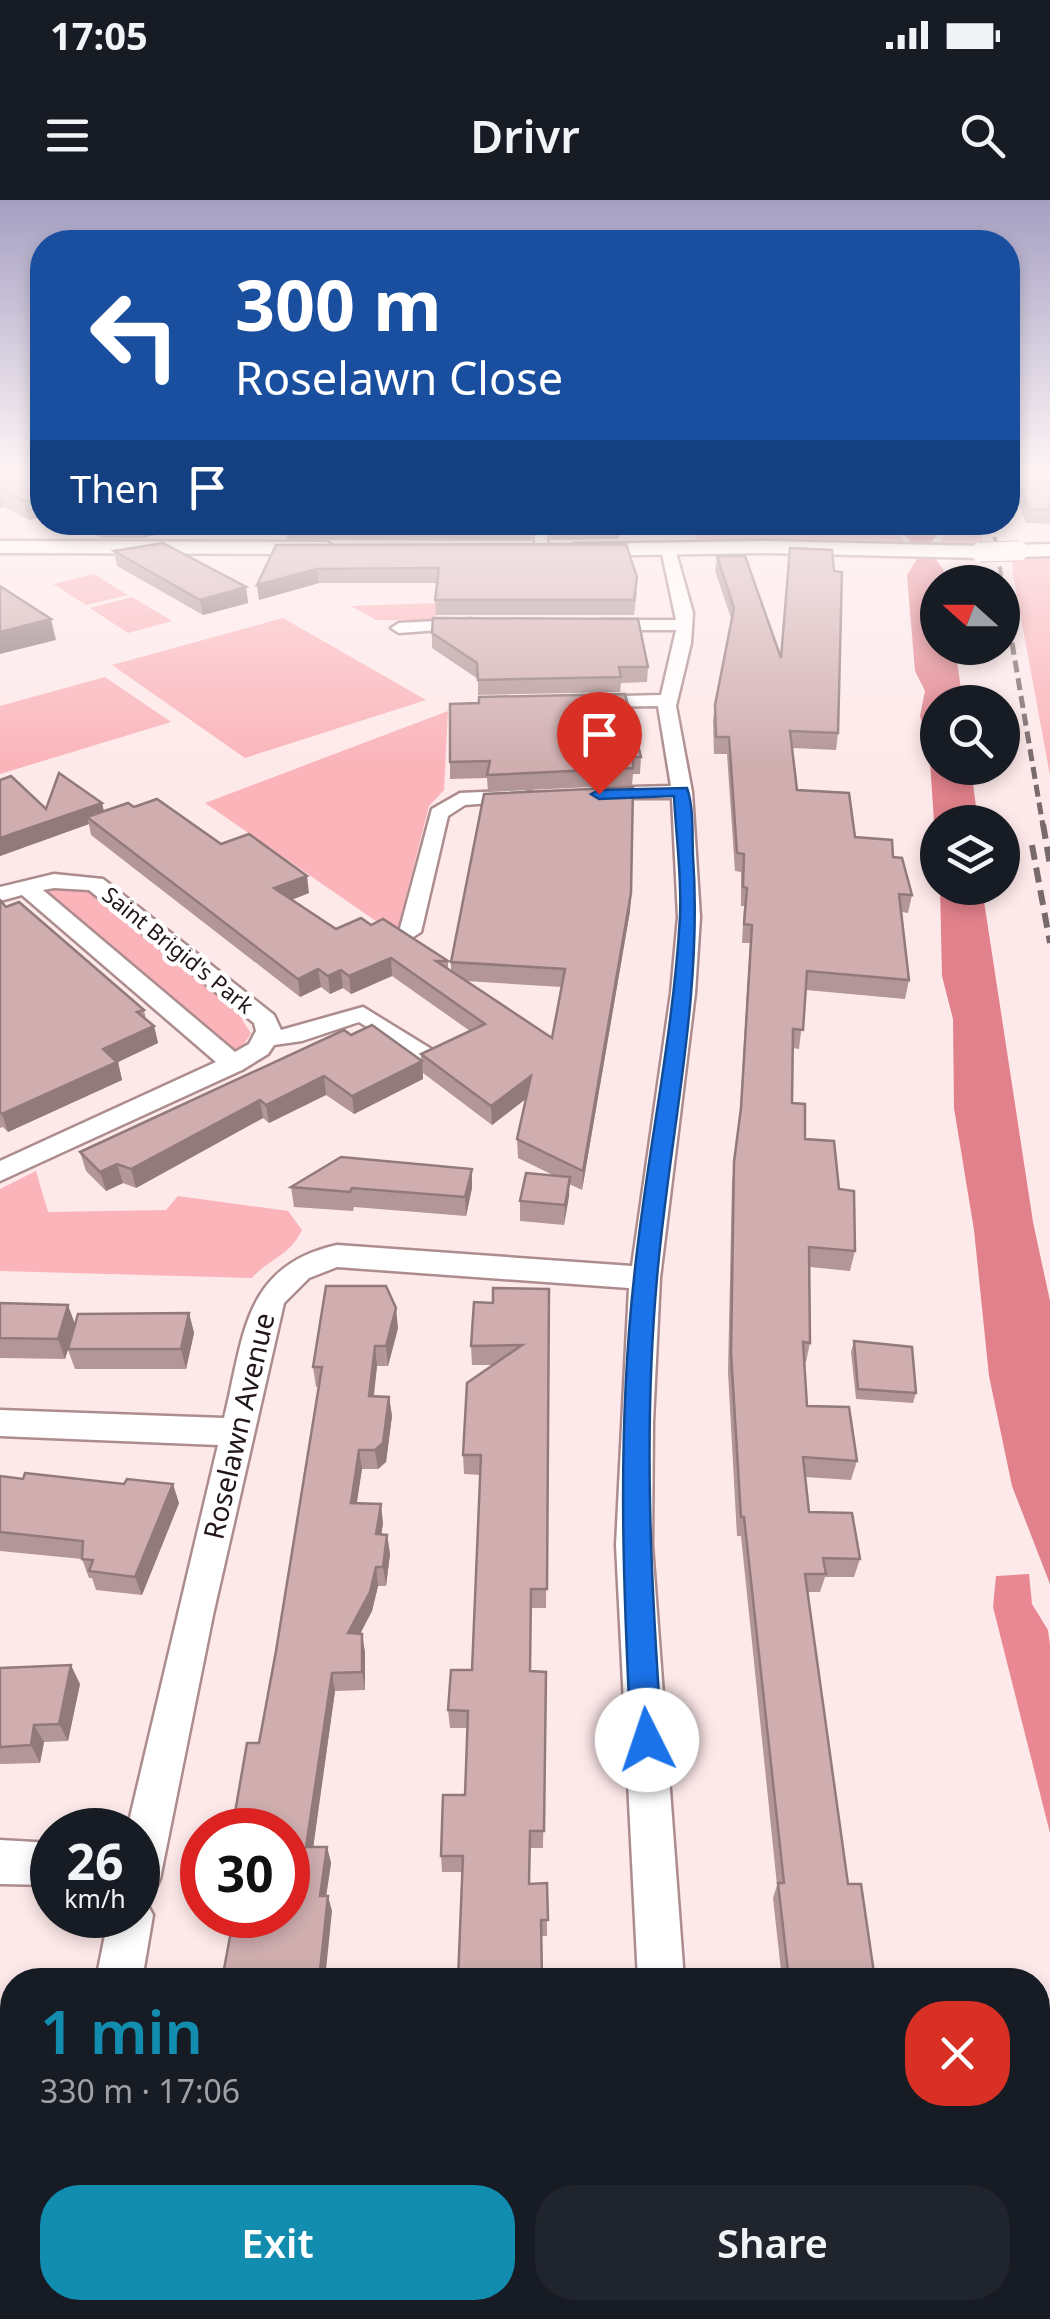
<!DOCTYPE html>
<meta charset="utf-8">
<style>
:root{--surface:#171b24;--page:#20242c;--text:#f1f3f6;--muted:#9ea1a6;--accent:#138daf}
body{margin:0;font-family:"Noto Sans",sans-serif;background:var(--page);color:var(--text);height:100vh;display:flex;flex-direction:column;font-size:38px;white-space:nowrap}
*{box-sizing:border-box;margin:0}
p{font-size:32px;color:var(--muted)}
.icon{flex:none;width:55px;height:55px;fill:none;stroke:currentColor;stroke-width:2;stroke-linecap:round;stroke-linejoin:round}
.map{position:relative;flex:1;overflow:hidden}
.side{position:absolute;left:0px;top:1768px;width:1050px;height:352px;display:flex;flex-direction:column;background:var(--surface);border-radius:40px 40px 0 0;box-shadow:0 5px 15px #0003}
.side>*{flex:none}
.banner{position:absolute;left:30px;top:30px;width:990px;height:305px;border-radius:40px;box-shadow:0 5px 15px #0003;background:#1a4fa0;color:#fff;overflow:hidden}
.needle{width:65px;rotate:291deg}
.controls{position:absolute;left:920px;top:365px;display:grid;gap:20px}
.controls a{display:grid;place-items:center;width:100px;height:100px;border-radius:50%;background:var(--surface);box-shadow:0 5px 15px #0003;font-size:50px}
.speed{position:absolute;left:30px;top:1608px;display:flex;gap:20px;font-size:50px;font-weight:700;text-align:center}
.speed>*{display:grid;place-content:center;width:130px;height:130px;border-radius:50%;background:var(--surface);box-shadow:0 5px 15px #0003;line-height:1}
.speed small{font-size:25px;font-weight:400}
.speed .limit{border:15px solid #d22;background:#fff;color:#111}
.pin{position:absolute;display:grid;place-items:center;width:85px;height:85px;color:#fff;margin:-102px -42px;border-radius:50% 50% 50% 0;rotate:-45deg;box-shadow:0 0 10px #0007}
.pin .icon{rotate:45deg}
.me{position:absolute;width:110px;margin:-55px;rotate:356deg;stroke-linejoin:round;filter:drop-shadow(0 0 8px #0008)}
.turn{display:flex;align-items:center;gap:35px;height:210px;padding:0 40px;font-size:45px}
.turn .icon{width:130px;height:130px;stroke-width:2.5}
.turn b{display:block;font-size:70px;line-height:85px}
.then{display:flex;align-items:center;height:95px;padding:0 40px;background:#0003;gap:20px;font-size:38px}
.round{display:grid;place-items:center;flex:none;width:105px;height:105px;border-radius:40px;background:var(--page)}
.summary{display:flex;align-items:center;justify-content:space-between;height:170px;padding:0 40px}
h1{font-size:60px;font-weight:600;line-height:75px;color:var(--accent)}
.cta{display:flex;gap:20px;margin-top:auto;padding:20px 40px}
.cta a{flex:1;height:115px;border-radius:40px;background:var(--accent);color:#fff;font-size:40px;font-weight:600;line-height:115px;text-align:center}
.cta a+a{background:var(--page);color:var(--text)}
.status{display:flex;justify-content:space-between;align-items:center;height:70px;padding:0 50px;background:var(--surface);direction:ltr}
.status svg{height:28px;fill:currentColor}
header{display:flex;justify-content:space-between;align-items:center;height:130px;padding:0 40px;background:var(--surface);font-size:45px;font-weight:600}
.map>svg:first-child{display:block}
.green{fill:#fab4ba}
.forest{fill:#e98893}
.water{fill:#e1818b}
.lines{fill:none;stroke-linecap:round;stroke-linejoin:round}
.street-casing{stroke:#ad8c8e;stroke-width:5}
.secondary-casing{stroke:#ad8c8e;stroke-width:5}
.street{fill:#fff;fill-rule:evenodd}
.secondary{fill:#fff;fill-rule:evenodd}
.rail-far2{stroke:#78696a;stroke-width:4;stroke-dasharray:10 5;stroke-linecap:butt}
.rail-far1{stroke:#78696a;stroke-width:5;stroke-dasharray:12 6;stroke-linecap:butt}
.rail{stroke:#78696a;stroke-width:6;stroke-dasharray:15 8;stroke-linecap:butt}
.secondary-bridge-casing{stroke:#ad8c8e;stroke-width:21;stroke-linecap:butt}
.secondary-bridge{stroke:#fff;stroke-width:19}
.wall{fill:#b39697;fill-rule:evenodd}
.shaded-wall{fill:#927a7b}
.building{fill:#d0aeb0;stroke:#927a7b;stroke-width:2.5}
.route{fill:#1a73e8;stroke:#114b97;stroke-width:2.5}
.labels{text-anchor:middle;stroke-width:9;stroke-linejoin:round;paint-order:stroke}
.far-street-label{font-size:22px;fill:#221617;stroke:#fff}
.street-label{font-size:28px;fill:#221617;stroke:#fff}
</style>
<div class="status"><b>17:05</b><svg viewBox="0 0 49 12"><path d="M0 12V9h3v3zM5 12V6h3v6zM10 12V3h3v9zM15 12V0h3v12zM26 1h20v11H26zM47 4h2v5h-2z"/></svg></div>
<header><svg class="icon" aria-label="menu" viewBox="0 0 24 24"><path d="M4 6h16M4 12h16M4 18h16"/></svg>Drivr<svg class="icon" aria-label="search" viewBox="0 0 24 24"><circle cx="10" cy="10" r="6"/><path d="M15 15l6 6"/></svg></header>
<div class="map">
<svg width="1050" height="2119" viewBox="0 0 1050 2119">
<rect width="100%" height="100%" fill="#fee9ea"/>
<g class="green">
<path d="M685 323H895L905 344 700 341Z"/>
<path d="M939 323H979L984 346H938L945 335Z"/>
<path d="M1012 355H1050V575L1013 375Z"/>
<path d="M94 374 128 395 86 405 53 384Z"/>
<path d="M132 397 172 421 128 433 90 408Z"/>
<path d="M437 403 436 421 376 420 351 406Z"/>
<path d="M283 418 426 500 245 558 112 465Z"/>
<path d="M105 477 171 522 0 574V506Z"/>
<path d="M448 511 444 590 429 606 396 735 205 603Z"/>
<path d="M67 689 94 692 248 816 242 820 251 833 243 846 232 852 43 692Z"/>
<path d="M36 971 48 1012 166 1010 178 996 288 1011 302 1030C289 1057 271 1057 252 1078L0 1071V989Z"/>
</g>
<path class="forest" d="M1029 1374 1032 1404 1048 1430 1050 1445V1633L993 1407 996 1376Z"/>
<g class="water">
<path d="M896 323H939L937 335 927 348 943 369 947 382H938V448H955L963 502H938V568H971L978 622H938L937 667 929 546 920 516 925 491 915 471 907 375 917 359 915 348Z"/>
<path d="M940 688H982L1033 1022 1050 1101V1384L1012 1286 989 1176 974 1030 954 908 953 819 942 776Z"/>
</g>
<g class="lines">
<defs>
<g id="street">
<path d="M534 322H548L547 353 535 350Z"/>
<path d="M668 345 675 349 693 413 691 443 676 506 692 592 700 717 695 793 660 1078 653 1222 652 1345 684 1780H638L616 1345 629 1088 337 1067 309 1078 284 1103 213 1415 160 1679 153 1694 144 1698 153 1715 142 1780H96L109 1715H138V1630H127L218 1245 0 1236V1210L224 1218C244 1138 242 1066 337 1045L632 1066 671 793 678 717 672 598H588L585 594 595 588 671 586 658 506 585 507 576 502 585 497 661 495 676 430H598L590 425 598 420H676L661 349Z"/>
<path d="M472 419 478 421V427L399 433 391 428 399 423Z"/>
<path d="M524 590 531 592V600L465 605 448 616 421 732 410 739 402 737 399 732 432 609 460 593Z"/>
<path d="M54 674 103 679 274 815 281 830 363 807 441 855 428 863 419 860 359 822 302 841 274 845 268 854 242 870 0 981V961L216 862 22 695 0 701V687ZM54 688 89 690 254 823 256 831 249 844 235 852 43 690Z"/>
<path d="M0 1640 52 1643V1685L0 1684Z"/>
<path d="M31 2108H83L82 2119H28Z"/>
<path d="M651 2108H703L705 2119H651Z"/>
</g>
<g id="secondary">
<path d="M0 341 326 342 336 348 326 354 0 353Z"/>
<path d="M768 341 980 346 990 352 980 358 768 353 574 356 564 350 574 344Z"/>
<path d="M1050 344V356L1019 357 1009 351 1019 345Z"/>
</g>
</defs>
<use href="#street" class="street-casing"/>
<use href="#secondary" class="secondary-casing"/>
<use href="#street" class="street"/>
<use href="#secondary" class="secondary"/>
<path class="rail-far2" d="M992 322 1010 427"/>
<path class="rail-far1" d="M1009 425 1043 626"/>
<g class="rail">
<path d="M1043 624 1050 665"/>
<path d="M1032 645 1050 743"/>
</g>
<defs>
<path id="secondary-bridge" d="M980 352 1019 351"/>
</defs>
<use href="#secondary-bridge" class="secondary-bridge-casing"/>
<use href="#secondary-bridge" class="secondary-bridge"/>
</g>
<g class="wall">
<path d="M0 269H42V317L29 320 4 307 0 308Z"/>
<path d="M1008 269H1050V324L1026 323 1013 289H1008Z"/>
<path d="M78 322H212L142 338H101Z"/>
<path d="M272 322H531V341L287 340 286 332Z"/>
<path d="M551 322H709V332L619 334V339L551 340Z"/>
<path d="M276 345 637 392 634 415H436L435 400 437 383H319L259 400 257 385Z"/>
<path d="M114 351 246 387 248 403 203 415 117 366Z"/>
<path d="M717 356 781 456 788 363 838 533 836 550 792 548 797 590 855 637 893 657 912 695 908 713 902 712 909 780 905 799 806 790 799 849 793 848 792 903 805 939 839 989 855 1051 850 1071 810 1067V1143L806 1162H804L807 1206 857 1261 851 1280 805 1277 809 1312 860 1359 854 1377H825L820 1392H808L848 1684 875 1780H782L773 1698 777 1685 741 1336H737L728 1172 732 982 739 927 750 743H742L744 706H741V672L735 671 727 554H714L713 521 715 505 732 421 715 371Z"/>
<path d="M432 433 648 467 647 482 621 483 620 492 478 495V479L432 448Z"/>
<path d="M641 557 640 574H633L632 585 488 592 487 578 450 579V562Z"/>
<path d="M0 580 46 609 102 603 104 611 134 607 221 644 309 693 292 700 336 729 371 725 448 761V769L451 771V762L631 693 630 711 582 990 569 984 564 1025 520 1021V1001L553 975 518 958 517 939 526 898 492 925 423 873V879L354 914 326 895 269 923 263 918 136 988 123 983 106 991 86 971 80 952 351 835 421 861V854L470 831 392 776 351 794 343 788 330 794 321 787 300 797 91 635 89 624 0 656ZM466 781 562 787 552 838Z"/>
<path d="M0 700 6 707 144 810 146 819 154 826 158 843 118 862 122 880 8 932 3 927 0 928Z"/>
<path d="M291 987 472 988 466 1016 354 1007 353 1011 294 1007Z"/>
<path d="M549 1089 546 1408H531L530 1471 546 1472 543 1648H530V1684L547 1683V1736H541L462 1672H442L441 1656 465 1595 468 1528H450L448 1510 472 1470 481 1275 464 1274 463 1255 493 1165H472L471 1146 493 1103Z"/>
<path d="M0 1103 75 1124 189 1113 194 1133 186 1169H75L68 1150 65 1159 0 1158Z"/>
<path d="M398 1128 388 1166H377L374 1196 389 1197 392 1216 386 1262 378 1269H362L356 1303 383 1323 381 1334 387 1335 390 1354 386 1386H378L372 1411 360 1434 365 1452V1490L335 1491 313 1647H327L331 1663 326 1696 332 1711 232 1729H224L218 1715H288L259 1543 276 1451 319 1187H316L313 1167Z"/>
<path d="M854 1141 916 1193 913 1203 856 1199 851 1152Z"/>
<path d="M0 1276 179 1303 142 1395 96 1390 92 1378H89L82 1359 0 1351Z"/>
<path d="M0 1468 80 1484 68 1541 44 1542 40 1563 0 1564Z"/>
<path d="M824 2108H944L945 2119H825Z"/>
</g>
<g class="shaded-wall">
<path d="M0 292 4 307 0 308Z"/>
<path d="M42 296V317L29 320 24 301Z"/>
<path d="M139 322H212L142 338Z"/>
<path d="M317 369 319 383 259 400 257 385Z"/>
<path d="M246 387 248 403 203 415 200 400Z"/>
<path d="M51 419 56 440 0 454V432Z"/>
<path d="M102 603 105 619 87 617 89 624 0 656V638Z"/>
<path d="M307 676 309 693 277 705 274 688Z"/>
<path d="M631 693 630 711 582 990 583 971Z"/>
<path d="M391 758 392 776 351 794 349 776Z"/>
<path d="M318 769 321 787 300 797 298 779Z"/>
<path d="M341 770 343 788 330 794 328 776Z"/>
<path d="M154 826 158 843 118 862 122 880 8 932 2 914 103 849Z"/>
<path d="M422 861 423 879 354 914 352 896Z"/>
<path d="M324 876 326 895 269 923 266 905Z"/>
<path d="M531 876V895L492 925 491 906Z"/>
<path d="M260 900 263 918 136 988 131 969Z"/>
<path d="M117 964 123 983 106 991 100 972Z"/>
<path d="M472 969V988L466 1016 465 997Z"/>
<path d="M570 977 569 997 564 1025 565 1005Z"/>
<path d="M68 1105 75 1124 65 1159 58 1139Z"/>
<path d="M396 1108 398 1128 388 1166 386 1146Z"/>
<path d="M189 1113 194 1133 186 1169 181 1149Z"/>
<path d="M375 1146 377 1166 371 1216 369 1196Z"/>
<path d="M389 1197 392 1216 386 1262 378 1269 375 1250Z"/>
<path d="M359 1250 362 1269 354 1322 351 1303Z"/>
<path d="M173 1284 179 1303 142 1395 135 1377Z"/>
<path d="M381 1304 383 1323 379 1353 376 1334Z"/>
<path d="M387 1335 390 1354 386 1386 383 1367Z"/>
<path d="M376 1367 378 1386 372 1411 351 1451 348 1433Z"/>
<path d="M362 1434 365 1452V1490L362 1472Z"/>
<path d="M71 1465 80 1484 68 1541 59 1524Z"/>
<path d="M332 1473 335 1491 311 1663 306 1647Z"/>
<path d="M34 1525 44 1542 40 1563 31 1545Z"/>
<path d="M327 1647 331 1663 324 1711 320 1696Z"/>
<path d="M328 1696 332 1711 325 1780H319Z"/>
<path d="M246 2108H254L253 2119H244Z"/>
</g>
<g class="building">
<path d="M0 269H42V296L24 301 0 288Z"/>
<path d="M1008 269H1050V310L1029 309 1016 276H1008Z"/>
<path d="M286 322H531V327L285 326Z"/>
<path d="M551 322H618L619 326 551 327Z"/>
<path d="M163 343 246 387 200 400 114 351Z"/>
<path d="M626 344 637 377 634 400H435L439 368 317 369 257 385 276 345Z"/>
<path d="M790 348 832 350 834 371 842 372 838 533 790 531 797 590 849 593 855 637 892 640 893 657 902 658 912 695 899 694 909 780 807 771 803 830 793 829 792 903 805 904V939L834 941 839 989 854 991 855 1051 809 1047 810 1143 803 1142 807 1206 849 1207 857 1261 803 1257 809 1312 852 1313 860 1359 823 1358 826 1374H805L848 1684H861L875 1780H789L778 1683H784L744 1317H741L731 1153 734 962 741 908 752 725 744 724 747 688 743 687 744 654 737 653 729 537H716L715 505 734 408 717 356H745L781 458Z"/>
<path d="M0 386 51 419 0 432Z"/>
<path d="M433 418 638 419 648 467H619L621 477 478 480 477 463 432 433Z"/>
<path d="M625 494 641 557H633V568L487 575 490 561 450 562V504L479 503V497Z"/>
<path d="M59 573 102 603 0 638V580L11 576 46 609Z"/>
<path d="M633 587 631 693 583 971 517 939 531 876 491 906 421 854 485 824 391 758 349 776 341 770 328 776 318 769 298 779 87 617 128 603 134 607 157 599 221 644 249 634 307 676 274 688 336 729 361 718 371 725 383 719 448 761H436L552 838 565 769 451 762 484 594Z"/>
<path d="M0 700 6 707 19 702 144 810 137 812 154 826 103 849 117 862 2 914 0 912Z"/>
<path d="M372 825 422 861 352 896 324 876 266 905 260 900 131 969 117 964 100 972 80 952 344 830 351 835Z"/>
<path d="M341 957 472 969 465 997 352 988 350 992 291 987Z"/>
<path d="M526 973 570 977 565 1005 520 1001Z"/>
<path d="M326 1086H386L396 1108 386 1146H375L369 1196 389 1197 383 1243 375 1250H359L351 1303 381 1304 376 1334 387 1335 383 1367H376L370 1392 348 1433 362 1434V1472L332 1473 306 1647H327L320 1696H328L319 1780H222L234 1715H288V1630H232L247 1543H259L276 1451 322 1167H313Z"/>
<path d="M493 1088 549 1089 547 1389H531L530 1471 546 1472 544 1631H530L529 1684 547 1683 548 1720H541L542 1780H458L463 1656H441L443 1595H465L468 1511 448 1510 451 1470H472L481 1255H463L467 1183 522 1145 471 1146 474 1102 493 1103Z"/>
<path d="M0 1103 68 1105 58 1139 0 1138Z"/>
<path d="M189 1113 181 1149H68L78 1114Z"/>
<path d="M854 1141 912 1147 916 1193 858 1189Z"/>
<path d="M25 1273 124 1284 127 1279 173 1284 135 1377 89 1371 93 1360 82 1359 83 1341 0 1332V1276L23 1279Z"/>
<path d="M71 1465 59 1524 34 1525 31 1545 0 1547V1468Z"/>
<path d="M167 2108H246L244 2119H165Z"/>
<path d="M415 2108H546V2119H414Z"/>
<path d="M832 2108H944L945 2119H834Z"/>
</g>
<linearGradient id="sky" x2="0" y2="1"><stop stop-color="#a5a0c3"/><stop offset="0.48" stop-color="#fff5f6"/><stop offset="1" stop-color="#fff5f6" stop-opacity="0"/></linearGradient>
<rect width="1050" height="566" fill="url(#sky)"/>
<path class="route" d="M687 588C694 608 692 634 693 656 703 798 669 937 657 1078 643 1233 651 1386 662 1540L658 1551 647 1555 636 1551 631 1540C623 1386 617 1233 634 1078 646 958 673 839 680 717 682 678 676 636 674 596L599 599 591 594 599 590Z"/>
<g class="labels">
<g class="far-street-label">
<text transform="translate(178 750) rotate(39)" y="8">Saint Brigid's Park</text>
</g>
<g class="street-label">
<text transform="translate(239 1226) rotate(-77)" y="10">Roselawn Avenue</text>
</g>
</g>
</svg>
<div class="controls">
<a><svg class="needle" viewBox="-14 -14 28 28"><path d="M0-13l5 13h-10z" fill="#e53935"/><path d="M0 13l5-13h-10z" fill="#9ea1a6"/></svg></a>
<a><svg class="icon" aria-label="search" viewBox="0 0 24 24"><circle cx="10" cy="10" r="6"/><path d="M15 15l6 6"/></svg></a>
<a><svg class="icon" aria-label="layers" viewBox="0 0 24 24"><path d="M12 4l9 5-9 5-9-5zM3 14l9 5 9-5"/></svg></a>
</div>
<div class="speed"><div>26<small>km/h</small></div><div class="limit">30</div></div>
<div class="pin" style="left:599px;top:594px;background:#d93025"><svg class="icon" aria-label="arrive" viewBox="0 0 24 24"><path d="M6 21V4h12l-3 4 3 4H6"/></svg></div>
<svg class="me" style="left:647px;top:1540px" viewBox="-20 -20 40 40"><circle r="19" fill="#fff"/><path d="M0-13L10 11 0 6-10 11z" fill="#1a73e8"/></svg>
<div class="banner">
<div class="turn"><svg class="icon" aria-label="left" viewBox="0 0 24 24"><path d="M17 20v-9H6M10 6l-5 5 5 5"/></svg><div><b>300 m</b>Roselawn Close</div></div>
<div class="then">Then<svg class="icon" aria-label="arrive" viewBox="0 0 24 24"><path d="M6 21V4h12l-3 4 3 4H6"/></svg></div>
</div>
<section class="side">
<div class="summary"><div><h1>1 min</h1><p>330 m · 17:06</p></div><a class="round" style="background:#d93025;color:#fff"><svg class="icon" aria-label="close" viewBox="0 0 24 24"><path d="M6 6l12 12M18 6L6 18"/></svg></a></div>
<div class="cta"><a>Exit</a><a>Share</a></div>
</section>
</div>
